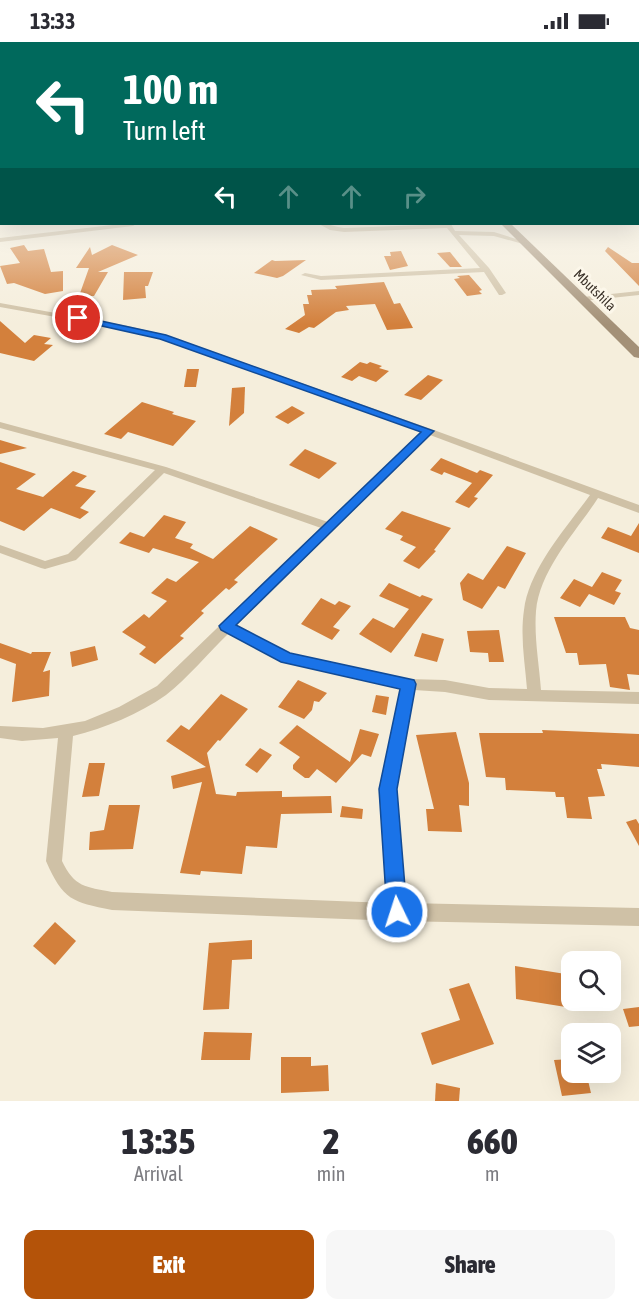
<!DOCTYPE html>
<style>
:root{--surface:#fff;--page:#f7f7f7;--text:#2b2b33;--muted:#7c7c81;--accent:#b45309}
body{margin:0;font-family:"Asap Condensed",sans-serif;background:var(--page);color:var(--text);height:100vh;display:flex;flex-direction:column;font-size:22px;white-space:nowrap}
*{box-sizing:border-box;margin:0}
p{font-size:20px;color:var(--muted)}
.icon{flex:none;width:33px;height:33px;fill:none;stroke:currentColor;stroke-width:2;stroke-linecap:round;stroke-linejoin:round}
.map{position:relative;height:1059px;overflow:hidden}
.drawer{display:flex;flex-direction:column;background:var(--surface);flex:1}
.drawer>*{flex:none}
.guide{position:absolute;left:0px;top:0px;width:639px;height:183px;box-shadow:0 6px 24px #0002;background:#00695c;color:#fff;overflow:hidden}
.controls{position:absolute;left:561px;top:909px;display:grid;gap:12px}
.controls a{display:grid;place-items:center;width:60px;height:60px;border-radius:12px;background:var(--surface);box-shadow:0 6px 24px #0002;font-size:30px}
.pin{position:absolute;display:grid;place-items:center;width:51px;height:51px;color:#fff;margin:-26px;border:3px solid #fff;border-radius:50%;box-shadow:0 2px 6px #0007}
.me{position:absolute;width:66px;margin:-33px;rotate:356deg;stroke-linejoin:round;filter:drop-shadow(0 0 4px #0008)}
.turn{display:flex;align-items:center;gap:21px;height:126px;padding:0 24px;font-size:27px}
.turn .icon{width:78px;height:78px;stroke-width:2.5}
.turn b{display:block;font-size:42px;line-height:51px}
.lanes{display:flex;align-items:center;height:57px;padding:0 24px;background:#0003;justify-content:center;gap:30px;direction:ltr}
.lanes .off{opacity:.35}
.eta{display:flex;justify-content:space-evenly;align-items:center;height:102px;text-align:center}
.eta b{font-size:36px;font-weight:800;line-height:42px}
.action{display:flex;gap:12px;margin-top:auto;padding:12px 24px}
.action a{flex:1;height:69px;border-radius:12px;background:var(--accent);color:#fff;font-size:24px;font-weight:800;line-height:69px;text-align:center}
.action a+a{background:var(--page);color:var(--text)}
.status{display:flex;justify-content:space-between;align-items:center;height:42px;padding:0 30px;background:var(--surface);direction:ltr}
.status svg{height:16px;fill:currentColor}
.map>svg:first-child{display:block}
.building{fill:#d3803c}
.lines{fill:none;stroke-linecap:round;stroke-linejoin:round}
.street{fill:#cfc1a6;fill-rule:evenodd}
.secondary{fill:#a39077;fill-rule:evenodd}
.route{fill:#1a73e8;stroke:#114b97;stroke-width:1.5}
.labels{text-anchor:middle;stroke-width:6;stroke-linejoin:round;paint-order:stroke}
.far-street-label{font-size:14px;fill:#3a3128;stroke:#fcf7ea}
</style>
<div class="status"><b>13:33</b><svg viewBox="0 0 49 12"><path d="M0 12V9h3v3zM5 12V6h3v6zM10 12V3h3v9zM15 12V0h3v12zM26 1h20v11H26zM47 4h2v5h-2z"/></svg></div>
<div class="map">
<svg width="639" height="1059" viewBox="0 0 639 1059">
<rect width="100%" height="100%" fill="#f5eedc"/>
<g class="building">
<path d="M24 203 28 209 44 207 51 230 63 229V249L45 252 14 241 7 242 0 224 20 221 10 206Z"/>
<path d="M112 203 138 213 98 230H108L94 254H79L89 226H76L90 205 92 213Z"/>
<path d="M608 205 632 221H639V244L605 209Z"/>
<path d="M401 209 408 224 390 228 384 214H391L390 210Z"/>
<path d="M450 210 462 225H450L437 211Z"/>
<path d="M272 218 275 219 306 218 283 234 277 236 254 231Z"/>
<path d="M124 230H153L148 244H145L146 256 123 258Z"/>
<path d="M469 233 482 248 479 249 482 252 467 254 454 237 460 236 457 234Z"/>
<path d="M384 240 394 262 400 261 413 286 387 288 375 262 346 264 349 268 336 270 314 286 309 285 299 291 285 287 305 273 303 262H309L307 253H312L311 248 337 247 335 244Z"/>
<path d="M0 279 25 301 34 293 51 296 44 302 53 303 34 319 0 311Z"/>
<path d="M360 320 367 322 370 320 382 324 379 326 389 329 376 340 359 334 352 339 341 335Z"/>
<path d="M187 327H199L196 345H184Z"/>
<path d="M428 333 443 338 421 358 404 353Z"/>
<path d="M245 345 244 371 229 384 232 346Z"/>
<path d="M142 360 174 370 172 372 196 379 173 404 128 390 121 397 104 392Z"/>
<path d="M292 364 305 371 288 382 275 375Z"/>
<path d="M0 398 27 406 0 412Z"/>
<path d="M305 407 337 421 319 437 289 423Z"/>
<path d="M441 416 477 431 480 428 493 433 474 455 478 456 469 466 455 460 472 441 444 430 442 433 430 428Z"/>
<path d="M0 420 36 432 16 447 43 455 73 429 87 434 75 444 96 449 80 466 89 470 80 477 51 466 24 489 0 479Z"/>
<path d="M402 469 451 486 434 508 436 509 419 527 403 519 416 505 400 498 403 494 385 487Z"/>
<path d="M164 473 186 480 175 496 193 502 190 506 213 517 250 484 278 497 234 538 238 540 229 548 226 546 201 569 204 571 180 594 184 596 155 622 139 612 146 605 122 590 144 572 149 576 167 559 151 551 167 536 176 540 199 520 153 506 149 511 119 501 130 490 144 495Z"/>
<path d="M639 481V511L601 496 608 485 631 494Z"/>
<path d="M507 504 526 511 505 547 498 544 482 567 463 558 460 541 468 531 483 538Z"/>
<path d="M602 530 622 538 615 549 621 551 614 563 589 552 580 565 560 556 574 537 592 545Z"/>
<path d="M389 541 420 555 422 553 433 557 391 611 359 592 373 576 394 586 409 567 379 554Z"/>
<path d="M321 556 335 563 339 559 351 564 333 585 340 588 332 598 301 582Z"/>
<path d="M554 575H625L630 586 639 588V633L627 632 630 648 610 645 606 622 579 623 577 611H566Z"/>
<path d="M499 588 504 620H489L488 611 470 610 467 589Z"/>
<path d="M422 591 444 597 437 620 414 614Z"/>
<path d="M0 601 31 612 32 610H51L43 630 50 628 49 654 12 660 16 622 0 616Z"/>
<path d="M95 604 98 618 72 625 70 610Z"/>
<path d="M298 638 327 651 319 660 314 659 312 668 304 677 278 665Z"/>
<path d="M221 652 248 667 220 699 218 698 207 711 216 752 236 754 237 750 282 749V755L331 754 332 771 281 772 277 806 246 804 242 832 201 829 200 833 180 831 202 740 173 747 171 734 206 725 166 699 181 683 189 688Z"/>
<path d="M376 653 389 655 386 673 372 670Z"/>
<path d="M297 683 350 720 360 687 379 692 371 715 362 712 336 741 317 727 309 736H305L293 727V723L300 715 279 701Z"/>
<path d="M542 688 639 692V725L601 722 602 727H597L605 754 588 755 592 777 567 776 564 755H556L555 750 506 748 505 736 486 735 479 691H543Z"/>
<path d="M456 690 469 741V764L459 763 462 790 428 789 426 767H434L416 693Z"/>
<path d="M260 706 272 713 257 731 245 723Z"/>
<path d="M89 721H105L99 754 82 755Z"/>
<path d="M109 763H140L133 807 89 808 90 790 104 788Z"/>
<path d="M342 764 363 767 362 777 340 775Z"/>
<path d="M636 777 639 782V804L626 780Z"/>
<path d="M55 880 76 899 55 923 33 904Z"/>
<path d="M252 898V917L232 918 229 967 203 968 209 901Z"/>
<path d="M515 924 572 933V966L516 957Z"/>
<path d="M469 941 494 1002 432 1023 421 991 460 978 449 947Z"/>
<path d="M639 965V984L629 985 623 967Z"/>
<path d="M204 990 252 991 250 1018H201Z"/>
<path d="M281 1015H311V1024L328 1023 329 1049 281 1051Z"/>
<path d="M572 1017V1030H586L591 1051 562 1054 554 1018Z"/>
<path d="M436 1041 460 1046 459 1059H435Z"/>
</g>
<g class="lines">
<g class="street">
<path d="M121 182H136L133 184 0 200V196Z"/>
<path d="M319 182C327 181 335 185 344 186L451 182 455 189 494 190 526 200 523 202 494 194 459 193 489 226 506 251 502 253H499L484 230 321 238 301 233 305 231 321 234 480 226 447 186 344 190 330 188Z"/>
<path d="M639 249V253L583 259 579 257 583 255Z"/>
<path d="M0 261 128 284 166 293 431 387 639 463V471L598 456C576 490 540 527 536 569 534 595 539 621 541 648L639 650V662L489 658 445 650 414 648 396 747 405 861 639 866V884L397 879 112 868C72 860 63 858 46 819L58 696 22 699 0 696V684L43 686 85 679 119 665 157 644 321 486 164 431 76 518 45 527 41 526 0 511V503L45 519 68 512 155 428 0 386V380L166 425 328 480 421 390 160 297 128 288 0 265ZM430 393 590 453C566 486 529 527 524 568 520 595 525 621 527 647L489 646 445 638 408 637 289 611 236 584ZM229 591 286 621 400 646 380 747 388 861 112 850C86 845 74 845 62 819L73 694C105 686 139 672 166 653 187 637 209 610 229 591Z"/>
</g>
<path class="secondary" d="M501 182H511L639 305V316L634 315Z"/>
</g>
<linearGradient id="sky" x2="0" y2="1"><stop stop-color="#7baed4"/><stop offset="0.47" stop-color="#faf7ef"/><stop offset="1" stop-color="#faf7ef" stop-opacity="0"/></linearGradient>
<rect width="639" height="283" fill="url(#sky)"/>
<path class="route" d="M78 274 166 293 434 389 236 583 290 611 414 638 416 642 397 747 407 870 404 877 397 880 390 877 387 870 379 747 400 647 281 620 221 588 219 584 421 390 160 297 75 278 73 276Z"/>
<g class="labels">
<g class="far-street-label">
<text transform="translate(595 248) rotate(44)" y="5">Mbutshila</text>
</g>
</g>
</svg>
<div class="controls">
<a><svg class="icon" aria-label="search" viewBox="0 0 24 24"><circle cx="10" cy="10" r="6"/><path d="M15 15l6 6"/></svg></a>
<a><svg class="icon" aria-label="layers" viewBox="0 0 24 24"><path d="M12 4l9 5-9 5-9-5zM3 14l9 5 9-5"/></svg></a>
</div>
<div class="pin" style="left:78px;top:276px;background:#d93025"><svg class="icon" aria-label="arrive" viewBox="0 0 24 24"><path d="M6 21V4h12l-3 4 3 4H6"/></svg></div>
<svg class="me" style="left:397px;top:870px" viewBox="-20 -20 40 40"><circle r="17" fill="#1a73e8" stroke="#fff" stroke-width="3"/><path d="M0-11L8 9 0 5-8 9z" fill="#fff"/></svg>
<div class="guide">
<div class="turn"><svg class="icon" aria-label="left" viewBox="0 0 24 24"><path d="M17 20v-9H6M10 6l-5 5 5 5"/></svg><div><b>100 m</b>Turn left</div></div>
<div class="lanes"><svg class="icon" aria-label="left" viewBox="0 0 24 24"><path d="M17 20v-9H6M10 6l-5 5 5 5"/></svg><svg class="icon off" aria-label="ahead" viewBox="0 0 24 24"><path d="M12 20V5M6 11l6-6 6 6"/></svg><svg class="icon off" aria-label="ahead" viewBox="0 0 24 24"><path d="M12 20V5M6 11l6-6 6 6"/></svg><svg class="icon off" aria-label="right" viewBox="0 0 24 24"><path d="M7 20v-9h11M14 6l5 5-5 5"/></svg></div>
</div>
</div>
<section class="drawer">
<div class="eta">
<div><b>13:35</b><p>Arrival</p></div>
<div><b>2</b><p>min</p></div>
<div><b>660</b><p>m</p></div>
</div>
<div class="action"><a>Exit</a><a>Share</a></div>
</section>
